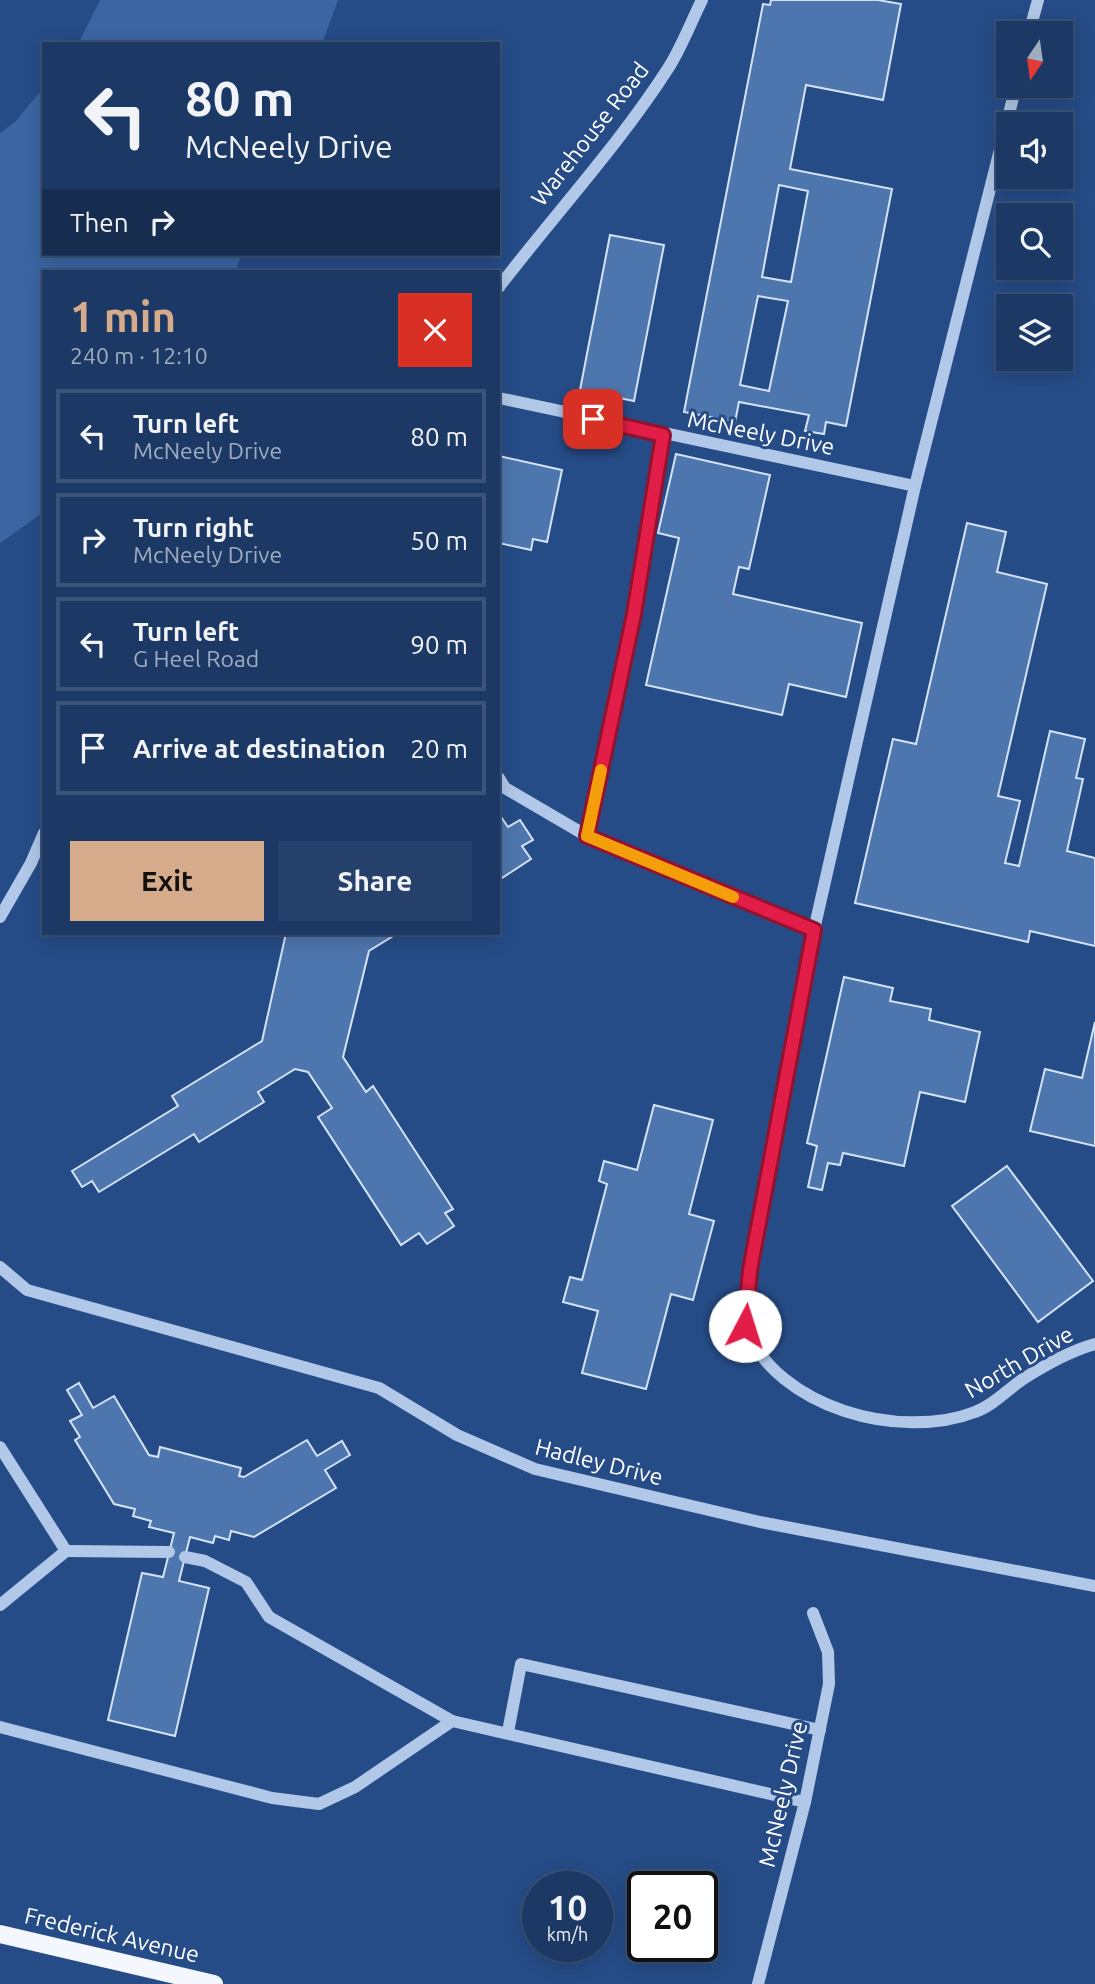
<!DOCTYPE html>
<meta charset="utf-8">
<style>
:root{--surface:#1c3965;--page:#25406b;--text:#f1f3f6;--muted:#a0acbf;--line:#3a5379;--accent:#d6ab8b}
body{margin:0;font-family:Ubuntu,sans-serif;background:var(--page);color:var(--text);height:100vh;display:flex;flex-direction:column;font-size:26px;white-space:nowrap}
*{box-sizing:border-box;margin:0}
p{font-size:23px;color:var(--muted)}
.icon{flex:none;width:38px;height:38px;fill:none;stroke:currentColor;stroke-width:2;stroke-linecap:round;stroke-linejoin:round}
.map{position:relative;flex:1;overflow:hidden}
.details{position:absolute;left:42px;top:270px;width:458px;height:665px;display:flex;flex-direction:column;background:var(--surface);border-radius:0px;box-shadow:0 4px 18px #0003,0 0 0 2px var(--line)}
.details>*{flex:none}
.guide{position:absolute;left:42px;top:42px;width:458px;height:214px;border-radius:0px;box-shadow:0 4px 18px #0003,0 0 0 2px var(--line);background:#1c3965;color:var(--text);overflow:hidden}
.needle{width:46px;rotate:193deg}
.controls{position:absolute;left:996px;top:21px;display:grid;gap:14px}
.controls a{display:grid;place-items:center;width:77px;height:77px;border-radius:0px;background:var(--surface);box-shadow:0 4px 18px #0003,0 0 0 2px var(--line);font-size:35px}
.speed{position:absolute;left:522px;top:1871px;display:flex;gap:14px;font-size:35px;font-weight:700;text-align:center}
.speed>*{display:grid;place-content:center;width:91px;height:91px;border-radius:50%;background:var(--surface);box-shadow:0 4px 18px #0003,0 0 0 2px var(--line);line-height:1}
.speed small{font-size:18px;font-weight:400}
.speed .limit{border:4px solid #111;border-radius:10px;background:#fff;color:#111}
.pin{position:absolute;display:grid;place-items:center;width:60px;height:60px;color:#fff;margin:-30px;border-radius:14px;box-shadow:0 4px 10px #0006}
.me{position:absolute;width:77px;margin:-38px;rotate:5deg;stroke-linejoin:round;filter:drop-shadow(0 0 5px #0008)}
.turn{display:flex;align-items:center;gap:24px;height:147px;padding:0 28px;font-size:32px}
.turn .icon{width:91px;height:91px;stroke-width:2.5}
.turn b{display:block;font-size:49px;line-height:60px}
.then{display:flex;align-items:center;height:66px;padding:0 28px;background:#0003;gap:14px;font-size:26px}
.round{display:grid;place-items:center;flex:none;width:74px;height:74px;border-radius:0px;background:var(--page)}
.summary{display:flex;align-items:center;justify-content:space-between;height:119px;padding:0 28px}
h1{font-size:42px;font-weight:700;line-height:52px;color:var(--accent)}
.cta{display:flex;gap:14px;margin-top:auto;padding:14px 28px}
.cta a{flex:1;height:80px;border-radius:0px;background:var(--accent);color:#111;font-size:28px;font-weight:700;line-height:80px;text-align:center}
.cta a+a{background:var(--page);color:var(--text)}
ul{padding:0;list-style:none}
li{display:flex;align-items:center;gap:21px;height:94px;margin:0 14px 10px;padding:0 14px;border:4px solid var(--line);border-radius:0px}
li div{flex:1}
li b{display:block;font-size:26px}
li em{font-style:normal}
.map>svg:first-child{display:block}
.green{fill:#3b66a3}
.building{fill:#4e76ae;stroke:#d5e3f7;stroke-width:2;fill-rule:evenodd}
.lines{fill:none;stroke-linecap:round;stroke-linejoin:round}
.minor{stroke:#b1c8e8;stroke-width:12}
.major{stroke:#f4f7fe;stroke-width:18}
.route-casing{stroke:#92132f;stroke-width:18}
.route{stroke:#e11d48;stroke-width:12}
.slow{stroke:#f59e0b;stroke-width:12}
.labels{text-anchor:middle;stroke-width:6;stroke-linejoin:round;paint-order:stroke}
.street-label{font-size:23px;fill:#fff;stroke:#264c87}
</style>
<div class="map">
<svg width="1095" height="1984" viewBox="0 0 1095 1984">
<rect width="100%" height="100%" fill="#264c87"/>
<g class="green">
<path d="M100 0H338L322 44H78Z"/>
<path d="M44 87V254H242L235 271H44V512L0 543V133L15 122Z"/>
</g>
<g class="building">
<path d="M771 0H878L901 4 883 100 806 85 790 169 892 189 846 426 826 422 824 434 805 431 809 415 739 402 735 422 684 412 763 4 770 5ZM779 185 808 191 791 282 762 277ZM758 296 788 301 769 391 740 385Z"/>
<path d="M610 235 664 245 634 401 580 390Z"/>
<path d="M676 454 770 475 749 569 739 567 733 594 862 623 846 697 789 684 782 715 646 685 679 538 658 533Z"/>
<path d="M499 456 562 470 547 542 533 539 531 550 499 543Z"/>
<path d="M967 523 1006 532 997 572 1047 584 998 796 1020 801 1005 863 1019 866 1050 731 1085 739 1076 778 1083 779 1067 851 1095 858V946L1030 931 1028 942 855 903 893 739 916 744Z"/>
<path d="M499 814 508 827 520 820 533 840 522 846 531 859 499 880Z"/>
<path d="M286 933H398L369 951 343 1057 366 1092 373 1086 453 1209 445 1213 454 1226 427 1244 419 1233 401 1245 318 1117 332 1108 308 1072 295 1069 258 1092 264 1102 199 1142 194 1134 99 1192 92 1181 82 1187 72 1171 178 1106 172 1096 262 1041Z"/>
<path d="M844 977 893 988 890 1001 931 1009 929 1020 980 1032 965 1102 920 1092 904 1166 843 1153 840 1165 828 1163 822 1190 808 1187 817 1146 807 1143Z"/>
<path d="M1095 1022V1146L1030 1131 1045 1069 1082 1078Z"/>
<path d="M654 1105 713 1120 689 1214 714 1221 693 1300 671 1294 646 1389 582 1373 598 1311 563 1302 570 1277 582 1280 607 1184 599 1181 604 1161 637 1170Z"/>
<path d="M1007 1166 1093 1281 1038 1322 952 1206Z"/>
<path d="M79 1383 93 1408 114 1396 149 1455 158 1457 160 1447 241 1468 239 1476 244 1477 307 1440 317 1456 342 1441 350 1455 325 1470 336 1488 254 1537 231 1531 229 1540 215 1536 213 1543 190 1537 179 1581 209 1588 175 1736 108 1720 142 1573 163 1577 174 1533 149 1527 151 1521 133 1516 135 1509 114 1504 75 1440 80 1437 70 1421 82 1415 67 1390Z"/>
</g>
<g class="lines">
<g class="minor">
<path d="M1029 33 1038 0"/>
<path d="M1016 86 915 486 814 930 749 1270C748 1285 740 1314 746 1328 777 1408 900 1441 975 1412 993 1406 1008 1389 1023 1379 1045 1365 1070 1351 1095 1344"/>
<path d="M499 287C555 214 619 145 669 67 682 46 691 22 702 0"/>
<path d="M499 398 915 486"/>
<path d="M663 435 634 614 587 836 814 930"/>
<path d="M499 778 505 788 587 836"/>
<path d="M0 917 31 863 44 833"/>
<path d="M0 1267 27 1290 379 1388 457 1435 535 1469 760 1522 1095 1586"/>
<path d="M0 1447 66 1551 0 1605"/>
<path d="M66 1551 169 1552"/>
<path d="M185 1557 205 1561 246 1582 269 1617 452 1721"/>
<path d="M0 1727 272 1798 319 1804 355 1787 452 1721 805 1802"/>
<path d="M508 1732 521 1664 820 1730"/>
<path d="M758 1984 805 1802 829 1684 828 1652 813 1613"/>
</g>
<path class="major" d="M0 1934 214 1984"/>
</g>
<g class="lines">
<defs>
<path id="route" d="M593 419 663 435 634 614 587 836 814 930 750 1270 745 1326"/>
</defs>
<use href="#route" class="route-casing"/>
<use href="#route" class="route"/>
<path class="slow" d="M601 770 587 836 733 897"/>
</g>
<g class="labels">
<g class="street-label">
<text transform="translate(590 134) rotate(-52)" y="8">Warehouse Road</text>
<text transform="translate(761 433) rotate(11)" y="8">McNeely Drive</text>
<text transform="translate(1019 1362) rotate(-30)" y="8">North Drive</text>
<text transform="translate(599 1462) rotate(14)" y="8">Hadley Drive</text>
<text transform="translate(783 1794) rotate(-77)" y="8">McNeely Drive</text>
<text transform="translate(112 1935) rotate(13)" y="8">Frederick Avenue</text>
</g>
</g>
</svg>
<div class="controls">
<a><svg class="needle" viewBox="-14 -14 28 28"><path d="M0-13l5 13h-10z" fill="#e53935"/><path d="M0 13l5-13h-10z" fill="#a0acbf"/></svg></a>
<a><svg class="icon" aria-label="sound" viewBox="0 0 24 24"><path d="M4 9h4l5-4v14l-5-4H4zM17 9q2 3 0 6"/></svg></a>
<a><svg class="icon" aria-label="search" viewBox="0 0 24 24"><circle cx="10" cy="10" r="6"/><path d="M15 15l6 6"/></svg></a>
<a><svg class="icon" aria-label="layers" viewBox="0 0 24 24"><path d="M12 4l9 5-9 5-9-5zM3 14l9 5 9-5"/></svg></a>
</div>
<div class="speed"><div>10<small>km/h</small></div><div class="limit">20</div></div>
<div class="pin" style="left:593px;top:419px;background:#d93025"><svg class="icon" aria-label="arrive" viewBox="0 0 24 24"><path d="M6 21V4h12l-3 4 3 4H6"/></svg></div>
<svg class="me" style="left:745px;top:1326px" viewBox="-20 -20 40 40"><circle r="19" fill="#fff"/><path d="M0-13L10 11 0 6-10 11z" fill="#e11d48"/></svg>
<div class="guide">
<div class="turn"><svg class="icon" aria-label="left" viewBox="0 0 24 24"><path d="M17 20v-9H6M10 6l-5 5 5 5"/></svg><div><b>80 m</b>McNeely Drive</div></div>
<div class="then">Then<svg class="icon" aria-label="right" viewBox="0 0 24 24"><path d="M7 20v-9h11M14 6l5 5-5 5"/></svg></div>
</div>
<section class="details">
<div class="summary"><div><h1>1 min</h1><p>240 m · 12:10</p></div><a class="round" style="background:#d93025;color:#fff"><svg class="icon" aria-label="close" viewBox="0 0 24 24"><path d="M6 6l12 12M18 6L6 18"/></svg></a></div>
<ul>
<li><svg class="icon" aria-label="left" viewBox="0 0 24 24"><path d="M17 20v-9H6M10 6l-5 5 5 5"/></svg><div><b>Turn left</b><p>McNeely Drive</p></div><em>80 m</em></li>
<li><svg class="icon" aria-label="right" viewBox="0 0 24 24"><path d="M7 20v-9h11M14 6l5 5-5 5"/></svg><div><b>Turn right</b><p>McNeely Drive</p></div><em>50 m</em></li>
<li><svg class="icon" aria-label="left" viewBox="0 0 24 24"><path d="M17 20v-9H6M10 6l-5 5 5 5"/></svg><div><b>Turn left</b><p>G Heel Road</p></div><em>90 m</em></li>
<li><svg class="icon" aria-label="arrive" viewBox="0 0 24 24"><path d="M6 21V4h12l-3 4 3 4H6"/></svg><div><b>Arrive at destination</b></div><em>20 m</em></li>
</ul>
<div class="cta"><a>Exit</a><a>Share</a></div>
</section>
</div>
